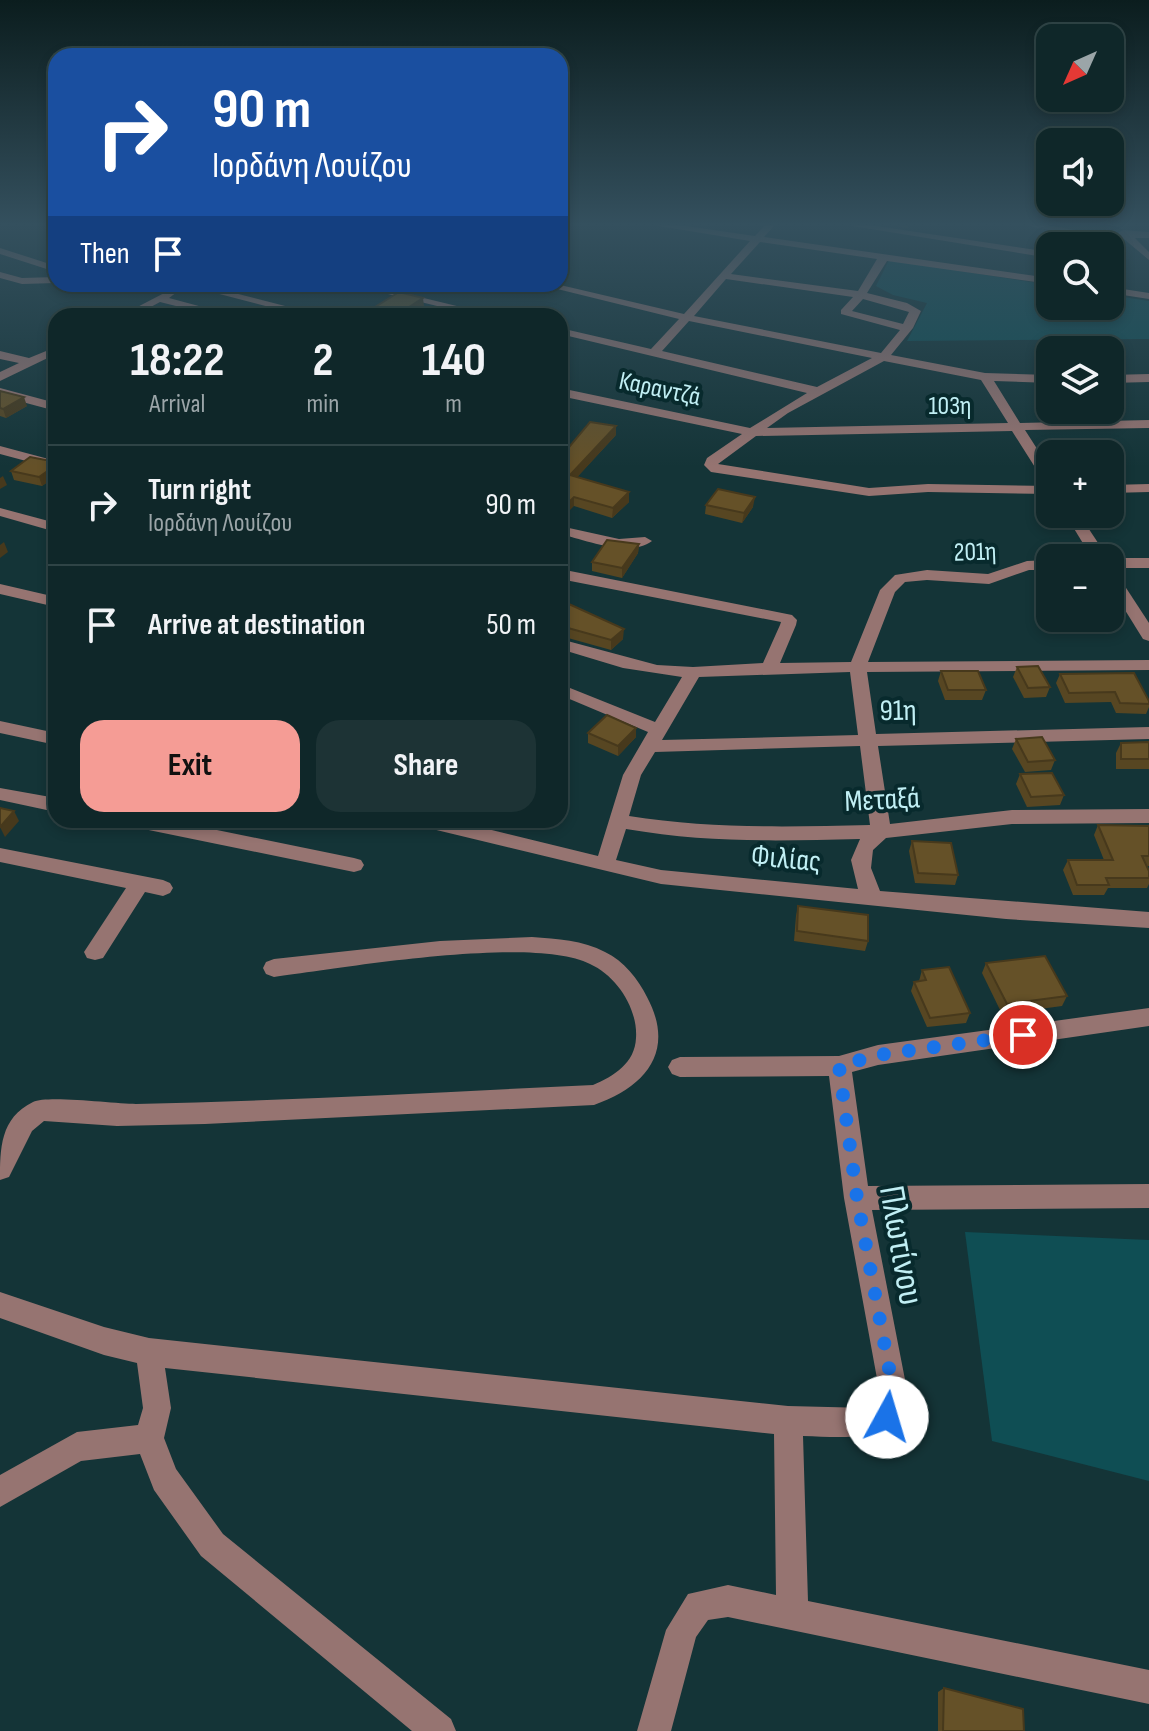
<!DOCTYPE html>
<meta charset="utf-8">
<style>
:root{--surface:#0f2729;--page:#1d3335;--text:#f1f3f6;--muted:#9ba5a8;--line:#2f4446;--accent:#f59c95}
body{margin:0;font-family:"Sofia Sans Condensed",sans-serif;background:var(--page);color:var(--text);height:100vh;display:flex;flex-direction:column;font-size:30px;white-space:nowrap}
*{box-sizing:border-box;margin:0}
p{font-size:26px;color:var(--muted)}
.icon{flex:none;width:44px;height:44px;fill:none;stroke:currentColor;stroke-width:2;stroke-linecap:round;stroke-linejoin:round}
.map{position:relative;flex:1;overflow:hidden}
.details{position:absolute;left:48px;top:308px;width:520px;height:520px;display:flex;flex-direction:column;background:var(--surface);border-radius:24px;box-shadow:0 4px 12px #0003,0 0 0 2px var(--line)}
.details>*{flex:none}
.banner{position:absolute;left:48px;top:48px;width:520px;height:244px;border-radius:24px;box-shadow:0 4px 12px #0003,0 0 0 2px var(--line);background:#1a4fa0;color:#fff;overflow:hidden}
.needle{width:52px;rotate:225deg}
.tools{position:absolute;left:1036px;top:24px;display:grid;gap:16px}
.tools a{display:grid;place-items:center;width:88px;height:88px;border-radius:16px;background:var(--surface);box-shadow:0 4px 12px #0003,0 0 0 2px var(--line);font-size:40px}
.pin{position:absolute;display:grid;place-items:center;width:68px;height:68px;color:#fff;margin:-34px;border:4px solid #fff;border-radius:50%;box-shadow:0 2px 8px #0007}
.me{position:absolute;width:88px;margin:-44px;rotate:6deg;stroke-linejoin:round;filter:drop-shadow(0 0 6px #0008)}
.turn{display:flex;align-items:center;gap:28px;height:168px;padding:0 32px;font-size:36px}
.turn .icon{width:104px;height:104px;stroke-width:2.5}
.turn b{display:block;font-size:56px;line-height:68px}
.then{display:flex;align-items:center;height:76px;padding:0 32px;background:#0003;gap:16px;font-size:30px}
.eta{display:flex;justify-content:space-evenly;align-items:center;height:136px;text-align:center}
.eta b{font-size:48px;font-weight:700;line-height:56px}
.cta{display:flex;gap:16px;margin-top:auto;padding:16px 32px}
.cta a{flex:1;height:92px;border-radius:24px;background:var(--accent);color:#111;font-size:32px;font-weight:700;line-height:92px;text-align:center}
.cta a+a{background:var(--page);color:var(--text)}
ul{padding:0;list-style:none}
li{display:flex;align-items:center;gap:24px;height:120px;padding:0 32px;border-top:2px solid var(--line)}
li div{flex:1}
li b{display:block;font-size:30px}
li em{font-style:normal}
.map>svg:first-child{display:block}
.green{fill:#0f4e54}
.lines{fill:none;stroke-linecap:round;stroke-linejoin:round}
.minor{fill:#967471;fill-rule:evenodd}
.wall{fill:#574622}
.shaded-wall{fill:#47391c}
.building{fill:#655128;stroke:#47391c;stroke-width:2}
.route{stroke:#1a73e8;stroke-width:14;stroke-dasharray:0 25.2}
.labels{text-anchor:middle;stroke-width:8;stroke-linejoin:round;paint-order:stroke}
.far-street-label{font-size:26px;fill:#c1eff4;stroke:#082a2d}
.street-label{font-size:30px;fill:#c1eff4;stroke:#082a2d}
.near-street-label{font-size:36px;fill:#c1eff4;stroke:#082a2d}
</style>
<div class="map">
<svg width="1149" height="1731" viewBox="0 0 1149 1731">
<rect width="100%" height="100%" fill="#143437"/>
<g class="green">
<path d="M889 260 1050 285V306H1110V295L1149 301V339L907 341 927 303 893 295 876 286Z"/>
<path d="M965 1232 1149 1240V1481L992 1441Z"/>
</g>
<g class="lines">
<g class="minor">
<path d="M653 225H679L755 236 765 225H775L764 237 1050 278V284L887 261 867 293 907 303 921 311 913 328 891 355 985 373 1050 375V383L994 381 1020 423 1149 420V428L1025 430 1050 469V484L1045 483 1012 431 756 436 718 464 869 488 928 484 1050 486V494L928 492 869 496 711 472 704 465 707 458 742 434 560 396V388L750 428 807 393 560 334V328L651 349 679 319 537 284H556L684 314 750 241ZM760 242 877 259 858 291 731 274ZM726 279 853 297 841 310V314L900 330 881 353 694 316ZM863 299 909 312 903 324 852 311ZM689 321 872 358 817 387 662 351ZM884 361 981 380 1008 423 767 428 788 413Z"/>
<path d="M846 225H870L1050 252V258Z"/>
<path d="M1025 225H1046L1097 234 1118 233 1123 230 1149 232V238H1135L1149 252V260L1124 239 1097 240Z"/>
<path d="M0 248 56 266V272L0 254Z"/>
<path d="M1110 261 1123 264 1124 266 1119 269 1110 267Z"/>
<path d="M0 272 22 278 56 277V283L22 284 0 278Z"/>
<path d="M181 284H199L324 316H304Z"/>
<path d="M347 284H366L498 316H478Z"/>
<path d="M1110 287 1149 293V299L1110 293Z"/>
<path d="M172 289 177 292 169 298 236 316H216L160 302 134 316H120Z"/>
<path d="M56 347V354L0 381V372L19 363 0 359V351L29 358Z"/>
<path d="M1149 374V382L1110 383V375Z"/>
<path d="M0 388 56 403V411L0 396Z"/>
<path d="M0 446 56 461V469L0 454Z"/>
<path d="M1149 484V492L1110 493V485Z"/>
<path d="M0 508 56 523V532L0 516Z"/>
<path d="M1065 514H1079L1108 558H1092Z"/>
<path d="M560 526 619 539 645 537 652 541C630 558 585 540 560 534Z"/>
<rect x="1110" y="558" width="39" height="10"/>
<path d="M1050 560V570H1029L989 584 927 580 905 582 895 592 868 662 1149 660V670L867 672 876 734 1149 727V739L878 746 890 824 1012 810 1149 809V823L1012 824 886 838 873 850 871 868 880 891 1149 912V928L1006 919 661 884 424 827 414 820H451L598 856 623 775 648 732 560 695V684L655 722 682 677 623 668 560 649V639L657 665 693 667 763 663 780 625 781 622 560 579V569L792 615 797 620 796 625 780 663 851 662 880 590 895 575 927 570 988 574 1027 561ZM850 672 858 735 662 740 699 677ZM860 746 870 825C789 827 710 829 629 816L641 775 655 752ZM626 829C708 843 776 841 860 839L851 860 858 889 661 870 616 860Z"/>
<path d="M1110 569 1115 571 1149 623V641L1143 639 1110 586Z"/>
<path d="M0 584 56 597V607L0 594Z"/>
<path d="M0 721 56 733V745L0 733Z"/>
<path d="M0 788 56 798V812L0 800Z"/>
<path d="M124 820H168L354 858 361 860 364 865 361 870 354 872 134 827Z"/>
<path d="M0 848 163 880 170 883 173 888 170 893 163 896 145 892 103 958 95 960 87 958 84 952 126 888 0 862Z"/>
<path d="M532 937C557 939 583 940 605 952 624 961 638 979 647 997 676 1051 646 1087 594 1105L205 1124 117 1126 44 1121 32 1131 9 1177 0 1180C0 1149 0 1118 33 1102 48 1095 115 1104 136 1104 288 1101 441 1092 593 1085 614 1076 635 1063 636 1038 638 1009 617 976 590 964 533 935 343 968 274 977L266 974 263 968 266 962 274 959 440 941Z"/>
<path d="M1149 1008V1026L878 1065 852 1072 868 1186 1149 1184V1208L872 1210 908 1395 897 1427C866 1440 836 1437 803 1436L808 1601 1149 1670V1704L728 1617 708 1620 696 1637 671 1731H637L666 1630 688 1594 728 1585 776 1595 774 1434 165 1368 171 1408 164 1438 176 1469 223 1534 451 1719 456 1731H412L201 1556 154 1490 140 1454 81 1461 0 1507V1475L77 1432 138 1425 143 1408 137 1363 104 1355 0 1318V1292L104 1327 149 1338 788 1406 868 1408 876 1406 880 1395 844 1198 829 1076 680 1077 672 1074 668 1067 672 1060 680 1057 839 1056 878 1045Z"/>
</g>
</g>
<g class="wall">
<path d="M890 225H909L907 228Z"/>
<path d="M0 391 27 406 6 418 0 416Z"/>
<path d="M616 435 577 477 629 492V502L612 518 574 506 565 452Z"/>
<path d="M56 462V476L42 486 14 480 11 471Z"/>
<path d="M706 505 753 507 742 523 705 514Z"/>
<path d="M639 544 638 553 622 578 592 571V562Z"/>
<path d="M560 600 623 639 611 650 568 638 560 634Z"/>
<path d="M1017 667 1050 687 1046 697 1024 698 1013 677Z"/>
<path d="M941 671 986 690 982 700H945L938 681Z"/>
<path d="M1060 674 1149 701V707L1146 714 1116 713 1111 702 1065 703 1056 683Z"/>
<path d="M588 733 636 737 618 756 588 743Z"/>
<path d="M1016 739 1055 760 1051 770 1025 772 1012 749Z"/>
<path d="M1149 742V769H1116V753L1121 743Z"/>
<path d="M1020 774 1064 795 1060 805 1027 807 1016 784Z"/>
<path d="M213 820H249L245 827Z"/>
<path d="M460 820H478L477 823Z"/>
<path d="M1098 825 1149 826V866H1147L1149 871V884L1147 888H1108L1104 895H1073L1063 870 1068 860H1104L1094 835Z"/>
<path d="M912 841 958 875 955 885 915 883 909 851Z"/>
<path d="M798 906 868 941 865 951 794 941 796 916Z"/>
<path d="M986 963 1067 996 1062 1006 1002 1014 982 973Z"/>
<path d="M922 970 970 1013 966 1023 927 1027 911 991 914 982 919 981Z"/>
<path d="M944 1688 1024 1731H938V1692Z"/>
</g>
<g class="shaded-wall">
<path d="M423 298 424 306 409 316H395Z"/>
<path d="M24 397 27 406 6 418 3 409Z"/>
<path d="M616 426V435L570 485V475Z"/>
<path d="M56 465V476L42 486 39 477Z"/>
<path d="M3 476 7 485 0 489V478Z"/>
<path d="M629 492V502L612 518 613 508Z"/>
<path d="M574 497V506L560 520V511Z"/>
<path d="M755 497 753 507 742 523 744 513Z"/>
<path d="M4 542 8 552 0 558V545Z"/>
<path d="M639 544 638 553 622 578V568Z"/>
<path d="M624 629 623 639 611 650V640Z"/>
<path d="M636 728V737L618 756V746Z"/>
<path d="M14 811 19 821 5 837 0 827Z"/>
<path d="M242 820H249L245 827Z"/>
</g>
<g class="building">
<path d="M399 292 423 298 395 316H375L364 314Z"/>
<path d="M0 391 24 397 3 409 0 408Z"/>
<path d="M590 422 616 426 570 475 629 492 613 508 574 497 560 511V451L565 452Z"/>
<path d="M30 457 56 462V465L39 477 11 471Z"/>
<path d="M718 489 755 497 744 513 706 505Z"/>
<path d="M607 540 639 544 622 568 592 562Z"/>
<path d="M560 600 624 629 611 640 568 628 560 625Z"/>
<path d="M1038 666 1050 687 1028 688 1017 667Z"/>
<path d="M941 671H978L986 690H948Z"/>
<path d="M1134 673 1149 701V704L1120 703 1115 692 1069 693 1060 674Z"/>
<path d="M607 715 636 728 618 746 588 733Z"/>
<path d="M1042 737 1055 760 1028 762 1016 739Z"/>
<path d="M1149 742V759H1121V743Z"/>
<path d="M1052 773 1064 795 1031 797 1020 774Z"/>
<path d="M0 808 14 811 0 827Z"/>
<path d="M1098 825 1149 826V856H1142L1149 871V878H1106L1109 885H1077L1068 860H1113Z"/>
<path d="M912 841 951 843 958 875 918 873Z"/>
<path d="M798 906 868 915V941L797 931Z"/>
<path d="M1045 956 1067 996 1007 1004 986 963Z"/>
<path d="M949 967 970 1013 930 1018 914 982 926 980 922 970Z"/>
<path d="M944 1688 1023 1709 1024 1731H943Z"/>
</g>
<linearGradient id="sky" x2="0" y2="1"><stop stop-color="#0b1d1e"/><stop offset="0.48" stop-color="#34505e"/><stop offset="1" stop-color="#34505e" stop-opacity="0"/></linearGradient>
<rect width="1149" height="467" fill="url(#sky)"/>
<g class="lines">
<path class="route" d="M887 1417 894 1395 857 1198 839 1066 878 1055 1023 1035"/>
</g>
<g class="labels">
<g class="far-street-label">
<text transform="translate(660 388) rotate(12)" y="9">Καραντζά</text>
<text x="950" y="414">103η</text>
<text transform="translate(975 551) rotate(-2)" y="9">201η</text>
</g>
<g class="street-label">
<text transform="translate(898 710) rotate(-1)" y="10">91η</text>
<text transform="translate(882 799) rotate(-3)" y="10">Μεταξά</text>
<text transform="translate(786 858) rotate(5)" y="10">Φιλίας</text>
</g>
<g class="near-street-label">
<text transform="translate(903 1245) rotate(80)" y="13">Πλωτίνου</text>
</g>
</g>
</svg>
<div class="tools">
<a><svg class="needle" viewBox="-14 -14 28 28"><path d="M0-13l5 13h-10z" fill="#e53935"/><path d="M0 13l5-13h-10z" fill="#9ba5a8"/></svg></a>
<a><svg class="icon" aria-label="sound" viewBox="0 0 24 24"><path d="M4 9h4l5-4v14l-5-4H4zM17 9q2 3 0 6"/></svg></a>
<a><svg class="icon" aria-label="search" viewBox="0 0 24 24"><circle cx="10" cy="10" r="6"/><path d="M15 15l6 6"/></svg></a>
<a><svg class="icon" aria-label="layers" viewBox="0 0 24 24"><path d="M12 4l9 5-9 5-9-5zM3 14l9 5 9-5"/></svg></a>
<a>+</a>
<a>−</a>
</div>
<div class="pin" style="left:1023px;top:1035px;background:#d93025"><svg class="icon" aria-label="arrive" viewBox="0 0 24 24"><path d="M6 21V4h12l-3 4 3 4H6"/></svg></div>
<svg class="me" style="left:887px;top:1417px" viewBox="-20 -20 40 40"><circle r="19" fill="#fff"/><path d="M0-13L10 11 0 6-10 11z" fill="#1a73e8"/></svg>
<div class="banner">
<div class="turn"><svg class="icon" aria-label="right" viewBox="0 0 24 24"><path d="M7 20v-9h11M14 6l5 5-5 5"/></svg><div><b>90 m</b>Ιορδάνη Λουίζου</div></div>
<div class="then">Then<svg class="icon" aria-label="arrive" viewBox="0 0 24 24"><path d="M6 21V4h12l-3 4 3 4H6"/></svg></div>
</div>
<section class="details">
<div class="eta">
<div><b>18:22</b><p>Arrival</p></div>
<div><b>2</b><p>min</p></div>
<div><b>140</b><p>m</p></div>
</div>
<ul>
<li><svg class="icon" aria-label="right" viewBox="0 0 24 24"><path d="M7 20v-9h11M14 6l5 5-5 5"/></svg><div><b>Turn right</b><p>Ιορδάνη Λουίζου</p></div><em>90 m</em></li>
<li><svg class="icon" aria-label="arrive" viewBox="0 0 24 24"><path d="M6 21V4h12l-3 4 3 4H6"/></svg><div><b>Arrive at destination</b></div><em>50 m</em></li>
</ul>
<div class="cta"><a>Exit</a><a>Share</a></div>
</section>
</div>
